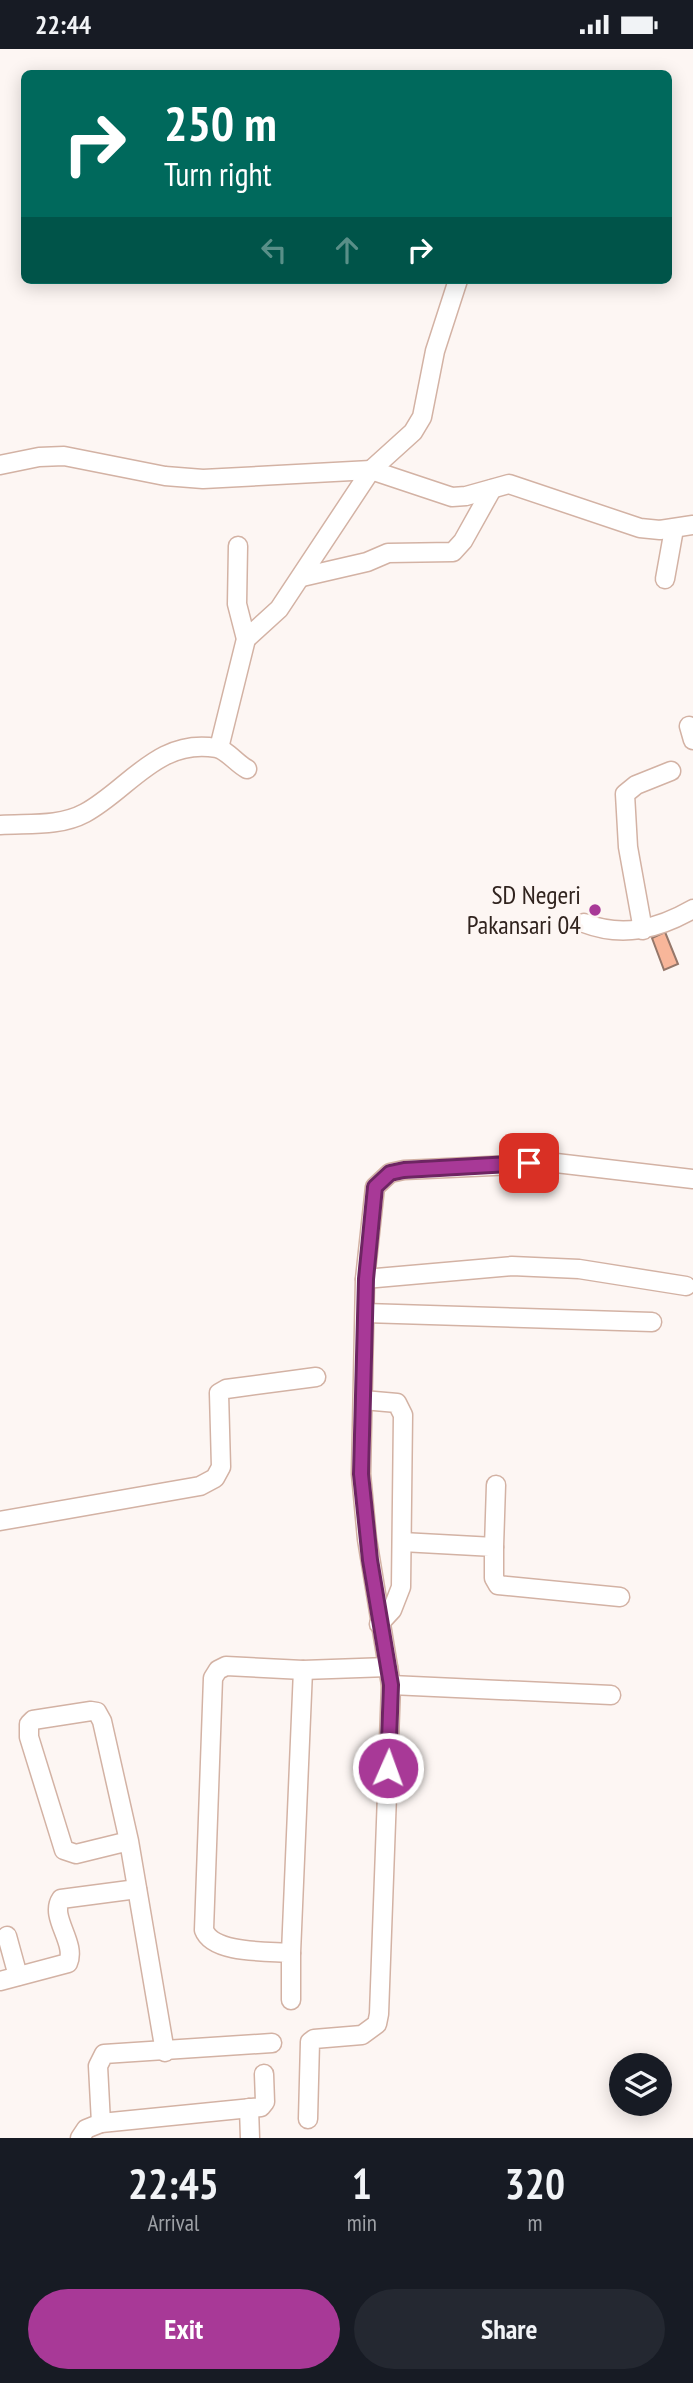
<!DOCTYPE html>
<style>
:root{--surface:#171b24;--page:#242831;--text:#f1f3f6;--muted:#9ea1a6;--accent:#a83997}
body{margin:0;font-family:"PT Sans Narrow",sans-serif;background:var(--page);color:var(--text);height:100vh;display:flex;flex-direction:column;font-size:26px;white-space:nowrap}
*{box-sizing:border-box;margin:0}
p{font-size:23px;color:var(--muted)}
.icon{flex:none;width:38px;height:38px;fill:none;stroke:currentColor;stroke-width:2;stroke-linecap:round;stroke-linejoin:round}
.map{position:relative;height:2089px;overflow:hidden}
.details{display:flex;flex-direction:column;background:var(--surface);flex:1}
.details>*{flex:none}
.top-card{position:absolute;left:21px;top:21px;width:651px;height:214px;border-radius:10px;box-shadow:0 4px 18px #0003;background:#00695c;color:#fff;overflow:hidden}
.buttons{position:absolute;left:609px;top:2004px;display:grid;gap:14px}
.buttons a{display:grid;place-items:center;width:63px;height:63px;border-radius:50%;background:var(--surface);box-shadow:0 4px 18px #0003;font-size:35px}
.pin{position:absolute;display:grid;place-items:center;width:60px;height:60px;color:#fff;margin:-30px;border-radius:14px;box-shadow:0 4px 10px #0006}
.me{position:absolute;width:77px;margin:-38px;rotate:2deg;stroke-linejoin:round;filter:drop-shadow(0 0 5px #0008)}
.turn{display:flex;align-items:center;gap:24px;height:147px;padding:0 28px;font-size:32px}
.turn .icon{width:91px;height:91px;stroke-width:2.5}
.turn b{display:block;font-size:49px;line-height:60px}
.lanes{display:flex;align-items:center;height:66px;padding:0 28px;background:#0003;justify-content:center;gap:35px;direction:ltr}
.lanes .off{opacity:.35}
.eta{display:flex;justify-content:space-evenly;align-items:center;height:119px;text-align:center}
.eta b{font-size:42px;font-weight:700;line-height:49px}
.action{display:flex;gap:14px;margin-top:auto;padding:14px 28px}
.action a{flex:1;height:80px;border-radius:42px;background:var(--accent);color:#fff;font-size:28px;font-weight:700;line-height:80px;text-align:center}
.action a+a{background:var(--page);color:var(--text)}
.status{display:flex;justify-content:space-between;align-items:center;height:49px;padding:0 35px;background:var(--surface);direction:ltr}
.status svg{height:19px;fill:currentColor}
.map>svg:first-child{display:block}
.building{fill:#f8b69a;stroke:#95776a;stroke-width:2}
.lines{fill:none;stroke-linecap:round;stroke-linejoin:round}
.minor-casing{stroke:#d3b2a4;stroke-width:21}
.minor{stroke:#fff;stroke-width:18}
.route-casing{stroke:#6d2562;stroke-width:18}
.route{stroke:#a83997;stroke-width:12}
.poi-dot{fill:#a83997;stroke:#fdf6f3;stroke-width:2.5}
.labels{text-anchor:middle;stroke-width:6;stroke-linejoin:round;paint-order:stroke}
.poi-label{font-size:26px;fill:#31241f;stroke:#fdf6f3;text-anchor:end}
</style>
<div class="status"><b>22:44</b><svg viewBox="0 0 49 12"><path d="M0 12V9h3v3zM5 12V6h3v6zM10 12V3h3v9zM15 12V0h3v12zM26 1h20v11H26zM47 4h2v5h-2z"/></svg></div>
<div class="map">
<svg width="693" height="2089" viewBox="0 0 693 2089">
<rect width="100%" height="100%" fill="#fdf6f3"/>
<path class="building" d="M665 883 678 915 664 921 652 889Z"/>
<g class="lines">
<defs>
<g id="minor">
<path d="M0 416 39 408 64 407 165 427 203 430 371 421 452 448 466 447 509 435 640 479 660 481 693 476"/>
<path d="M302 528 367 513 388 504 453 503 463 492 492 440"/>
<path d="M665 530 674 480"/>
<path d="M246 590 279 560 371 421 413 383 422 368 435 302 458 231"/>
<path d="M689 677 693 691"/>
<path d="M219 699 246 590 237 555 238 497"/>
<path d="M0 776C28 774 59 778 85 764 129 740 158 689 216 699 226 700 237 715 247 720"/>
<path d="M584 874C623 889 658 880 693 860"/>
<path d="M643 881 628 798 625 745 636 736 671 722"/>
<path d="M365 1230 512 1217 579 1220 686 1237"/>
<path d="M365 1264 652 1273"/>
<path d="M363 1351 397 1354 403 1366 401 1538 392 1561 379 1575"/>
<path d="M0 1472 200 1437 215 1429 221 1418 219 1344 226 1340 316 1328"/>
<path d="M402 1493 494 1498V1529L498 1536 620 1548"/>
<path d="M494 1498 496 1436"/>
<path d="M391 1636 611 1646"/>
<path d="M129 1792 76 1805 64 1801 29 1688V1675L33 1671 91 1662 97 1663 102 1672 129 1792 165 2003"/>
<path d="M7 1887 18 1927"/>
<path d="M291 1904 303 1621"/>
<path d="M0 1932 68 1914C77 1894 49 1868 61 1850L137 1840"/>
<path d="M291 1951V1904C268 1902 213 1905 204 1881L213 1629 218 1621 226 1617 303 1621 388 1618"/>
<path d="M249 2059 250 2089"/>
<path d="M308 2070 310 1993 314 1990 362 1986 377 1975 379 1965 391 1636 367 1490 361 1425 365 1230 375 1138 390 1124 404 1121 556 1114 693 1130"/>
<path d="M101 2074 261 2058 265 2053 264 2025"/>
<path d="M80 2089 86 2080 101 2074 98 2017 104 2005 272 1994"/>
</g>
</defs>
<use href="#minor" class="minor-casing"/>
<use href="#minor" class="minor"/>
</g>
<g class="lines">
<defs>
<path id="route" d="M388 1719 391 1636 370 1511 361 1425 366 1230 375 1138 390 1124 404 1121 529 1114"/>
</defs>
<use href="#route" class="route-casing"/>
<use href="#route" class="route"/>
</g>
<circle class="poi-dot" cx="595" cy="861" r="7"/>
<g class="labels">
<g class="poi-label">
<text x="581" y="855">SD Negeri<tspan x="581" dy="30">Pakansari 04</tspan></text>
</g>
</g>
</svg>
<div class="buttons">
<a><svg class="icon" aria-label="layers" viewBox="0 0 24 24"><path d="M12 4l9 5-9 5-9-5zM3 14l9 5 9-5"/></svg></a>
</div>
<div class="pin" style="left:529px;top:1114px;background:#d93025"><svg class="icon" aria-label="arrive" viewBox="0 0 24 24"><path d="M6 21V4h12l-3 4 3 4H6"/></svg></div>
<svg class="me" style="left:388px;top:1719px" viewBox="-20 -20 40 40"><circle r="17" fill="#a83997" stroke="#fff" stroke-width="3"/><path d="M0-11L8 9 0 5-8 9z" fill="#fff"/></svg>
<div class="top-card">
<div class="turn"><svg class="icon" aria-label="right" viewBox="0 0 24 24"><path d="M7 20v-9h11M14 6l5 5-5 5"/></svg><div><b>250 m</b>Turn right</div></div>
<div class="lanes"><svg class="icon off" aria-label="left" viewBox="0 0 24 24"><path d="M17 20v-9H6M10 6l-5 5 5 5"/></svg><svg class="icon off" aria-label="ahead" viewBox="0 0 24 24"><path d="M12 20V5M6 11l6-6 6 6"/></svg><svg class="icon" aria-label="right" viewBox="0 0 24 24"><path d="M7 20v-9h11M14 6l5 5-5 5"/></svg></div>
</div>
</div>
<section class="details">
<div class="eta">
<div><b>22:45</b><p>Arrival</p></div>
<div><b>1</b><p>min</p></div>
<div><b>320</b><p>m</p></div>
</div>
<div class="action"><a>Exit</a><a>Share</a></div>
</section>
